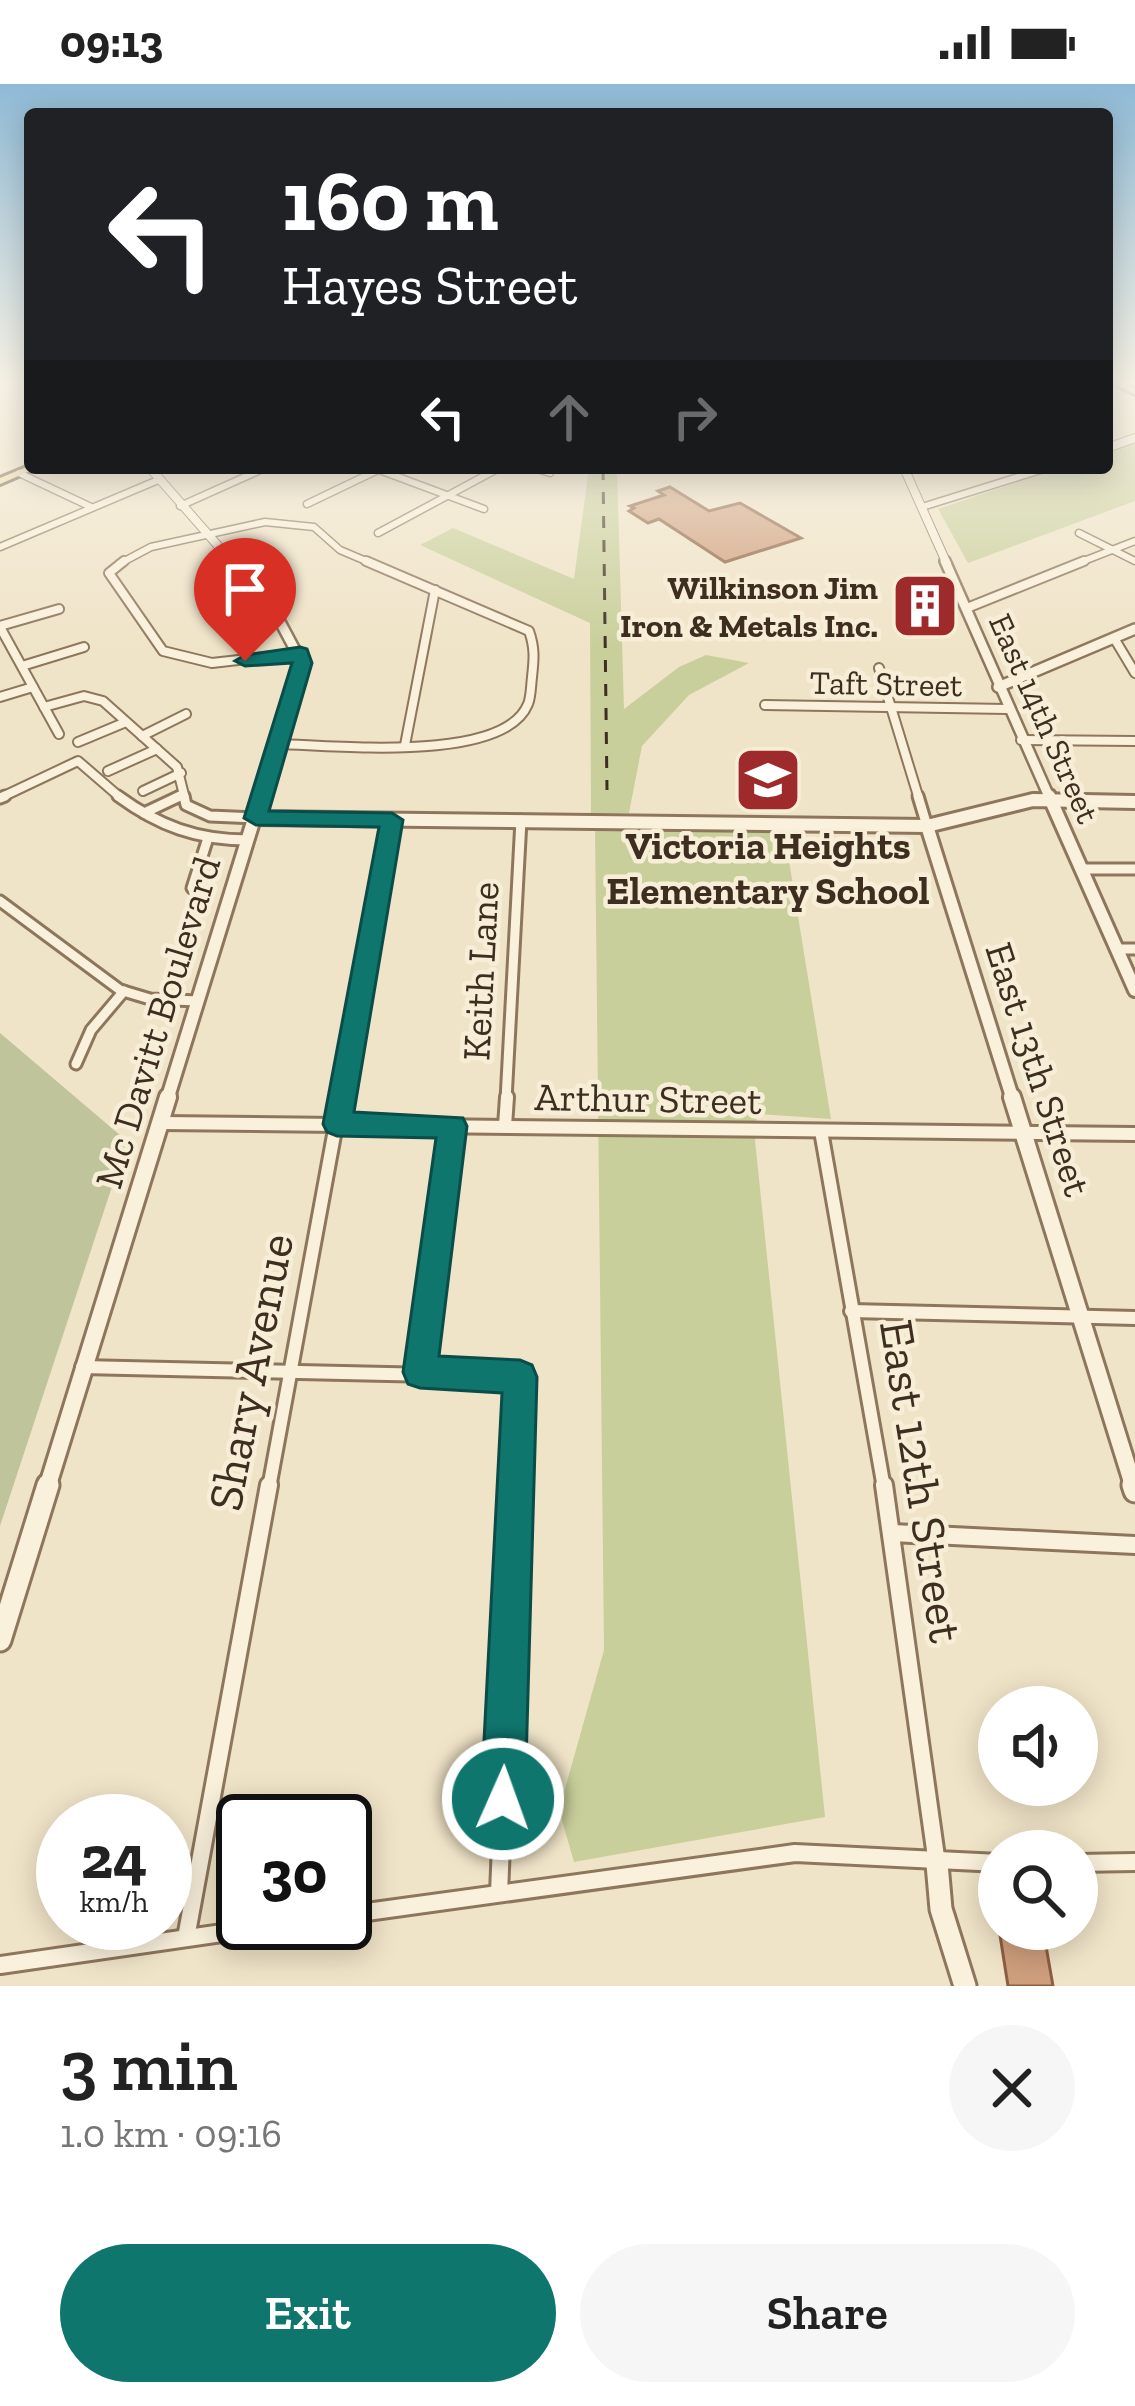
<!DOCTYPE html>
<meta charset="utf-8">
<style>
:root{--surface:#fff;--page:#f6f6f6;--text:#222;--muted:#767676;--accent:#0f766e}
body{margin:0;font-family:"Zilla Slab",serif;background:var(--page);color:var(--text);height:100vh;display:flex;flex-direction:column;font-size:45px;white-space:nowrap}
*{box-sizing:border-box;margin:0}
p{font-size:39px;color:var(--muted)}
.icon{flex:none;width:66px;height:66px;fill:none;stroke:currentColor;stroke-width:2;stroke-linecap:round;stroke-linejoin:round}
.map{position:relative;height:1902px;overflow:hidden}
.drawer{display:flex;flex-direction:column;background:var(--surface);flex:1}
.drawer>*{flex:none}
.banner{position:absolute;left:24px;top:24px;width:1089px;height:366px;border-radius:12px;box-shadow:0 6px 30px #0003;background:#202124;color:#fff;overflow:hidden}
.controls{position:absolute;left:978px;top:1602px;display:grid;gap:24px}
.controls a{display:grid;place-items:center;width:120px;height:120px;border-radius:50%;background:var(--surface);box-shadow:0 6px 30px #0003;font-size:60px}
.speed{position:absolute;left:36px;top:1710px;display:flex;gap:24px;font-size:60px;font-weight:700;text-align:center}
.speed>*{display:grid;place-content:center;width:156px;height:156px;border-radius:50%;background:var(--surface);box-shadow:0 6px 30px #0003;line-height:1}
.speed small{font-size:30px;font-weight:400}
.speed .limit{border:6px solid #111;border-radius:18px;background:#fff;color:#111}
.pin{position:absolute;display:grid;place-items:center;width:102px;height:102px;color:#fff;margin:-123px -51px;border-radius:50% 50% 50% 0;rotate:-45deg;box-shadow:0 0 12px #0007}
.pin .icon{rotate:45deg}
.me{position:absolute;width:132px;margin:-66px;rotate:2deg;stroke-linejoin:round;filter:drop-shadow(0 0 9px #0008)}
.turn{display:flex;align-items:center;gap:42px;height:252px;padding:0 60px;font-size:54px}
.turn .icon{width:156px;height:156px;stroke-width:2.5}
.turn b{display:block;font-size:84px;line-height:102px}
.lanes{display:flex;align-items:center;height:114px;padding:0 60px;background:#0003;justify-content:center;gap:60px;direction:ltr}
.lanes .off{opacity:.35}
.round{display:grid;place-items:center;flex:none;width:126px;height:126px;border-radius:63px;background:var(--page)}
.head{display:flex;align-items:center;justify-content:space-between;height:204px;padding:0 60px}
h1{font-size:72px;font-weight:600;line-height:90px}
.primary-button{display:flex;gap:24px;margin-top:auto;padding:24px 60px}
.primary-button a{flex:1;height:138px;border-radius:72px;background:var(--accent);color:#fff;font-size:48px;font-weight:600;line-height:138px;text-align:center}
.primary-button a+a{background:var(--page);color:var(--text)}
.status{display:flex;justify-content:space-between;align-items:center;height:84px;padding:0 60px;background:var(--surface);direction:ltr}
.status svg{height:33px;fill:currentColor}
.map>svg:first-child{display:block}
.green{fill:#c9cf9b}
.cemetery{fill:#bfc49a}
.building{fill:#cf9f7d;stroke:#8d5f41;stroke-width:3}
.lines{fill:none;stroke-linecap:round;stroke-linejoin:round}
.minor-far4-casing{stroke:#8d765c;stroke-width:9}
.minor-far3-casing{stroke:#8d765c;stroke-width:12}
.minor-far2-casing{stroke:#8d765c;stroke-width:15}
.minor-far1-casing{stroke:#8d765c;stroke-width:18}
.minor-casing{stroke:#8d765c;stroke-width:22}
.tertiary-far4-casing{stroke:#8d765c;stroke-width:10}
.tertiary-far3-casing{stroke:#8d765c;stroke-width:14}
.tertiary-far2-casing{stroke:#8d765c;stroke-width:18}
.tertiary-far1-casing{stroke:#8d765c;stroke-width:22}
.tertiary-casing{stroke:#8d765c;stroke-width:27}
.primary-casing{stroke:#5b4430;stroke-width:6}
.minor-far4{stroke:#faf1dc;stroke-width:6}
.minor-far3{stroke:#faf1dc;stroke-width:8}
.minor-far2{stroke:#faf1dc;stroke-width:9}
.minor-far1{stroke:#faf1dc;stroke-width:12}
.minor{stroke:#faf1dc;stroke-width:16}
.tertiary-far4{stroke:#faf1dc;stroke-width:8}
.tertiary-far3{stroke:#faf1dc;stroke-width:9}
.tertiary-far2{stroke:#faf1dc;stroke-width:12}
.tertiary-far1{stroke:#faf1dc;stroke-width:16}
.tertiary{stroke:#faf1dc;stroke-width:21}
.primary{fill:#f3d9a0;fill-rule:evenodd}
.rail{stroke:#3d2e20;stroke-width:3;stroke-dasharray:12 12;stroke-linecap:butt}
.route{fill:#0f766e;stroke:#0a4d48;stroke-width:3}
.labels{text-anchor:middle;stroke-width:9;stroke-linejoin:round;paint-order:stroke}
.far-poi-label{font-size:33px;font-weight:bold;fill:#3d2e20;stroke:#f7eed8;text-anchor:end}
.far-street-label{font-size:33px;fill:#3d2e20;stroke:#f7eed8}
.poi-label{font-size:39px;font-weight:bold;fill:#3d2e20;stroke:#f7eed8}
.street-label{font-size:39px;fill:#3d2e20;stroke:#f7eed8}
.near-street-label{font-size:48px;fill:#3d2e20;stroke:#f7eed8}
</style>
<div class="status"><b>09:13</b><svg viewBox="0 0 49 12"><path d="M0 12V9h3v3zM5 12V6h3v6zM10 12V3h3v9zM15 12V0h3v12zM26 1h20v11H26zM47 4h2v5h-2z"/></svg></div>
<div class="map">
<svg width="1135" height="1902" viewBox="0 0 1135 1902">
<rect width="100%" height="100%" fill="#f0e4c8"/>
<g class="green">
<path d="M1135 359V417L968 479 938 425 1060 384H1107V368Z"/>
<path d="M589 384H617L624 625 679 583 706 571 749 579 689 611 642 662 629 729 591 730 590 539 420 461 453 444 574 495Z"/>
<path d="M595 743 784 746 831 1035 757 1030 755 1056 825 1733 574 1778 559 1726 604 1566Z"/>
</g>
<path class="cemetery" d="M0 949 127 1057 0 1442Z"/>
<g class="building">
<path d="M670 403 709 427 740 419 801 454 725 478 659 435 648 439 629 427 634 424 630 422 664 411 658 407Z"/>
<path d="M999 1845H1043L1053 1902H1008Z"/>
</g>
<g class="lines">
<defs>
<g id="minor-far4">
<path d="M374 384 484 425"/>
<path d="M534 384 550 389"/>
<path d="M19 389 91 423"/>
<path d="M307 420 380 385"/>
<path d="M180 422 265 384"/>
<path d="M922 423 1047 384"/>
<path d="M378 449 499 384"/>
<path d="M1079 449 1135 477"/>
<path d="M0 463 158 396"/>
<path d="M119 480 151 463 265 438 314 443 340 466 373 480"/>
<path d="M1076 480 1135 457"/>
</g>
<g id="minor-far3">
<path d="M124 477 109 489 163 567 212 579 300 569"/>
<path d="M967 524 1084 477"/>
<path d="M0 542 59 525"/>
<path d="M0 543 59 650"/>
<path d="M1114 554 1135 589"/>
<path d="M22 582 84 563"/>
<path d="M879 584 919 715"/>
<path d="M0 613 33 603"/>
<path d="M765 621 1007 625"/>
<path d="M44 623 84 612 103 617 177 683 185 715"/>
<path d="M142 652 186 630"/>
<path d="M1021 656 1135 657"/>
<path d="M78 658 126 638"/>
<path d="M279 660C332 661 504 680 528 620 531 613 531 601 532 593 534 575 535 564 529 547L366 477"/>
<path d="M405 661 435 506"/>
<path d="M108 687 157 665"/>
<path d="M143 707 181 689"/>
<path d="M0 714 78 677 122 715"/>
<path d="M173 715 181 711"/>
</g>
<g id="minor-far2">
<path d="M118 712C159 742 197 756 248 756"/>
<path d="M184 712 186 721 210 732 256 734"/>
<path d="M918 712 927 742"/>
<path d="M0 714 5 712"/>
<path d="M144 729 180 712"/>
<path d="M1081 785H1135"/>
<path d="M192 804 207 757"/>
<path d="M0 817 120 906 150 915 198 917"/>
<path d="M1117 865H1135"/>
<path d="M76 980 91 946 124 907"/>
<path d="M340 1016 392 736"/>
<path d="M506 1016 521 736"/>
</g>
<g id="minor-far1">
<path d="M161 1039 1135 1050"/>
<path d="M505 1042 507 1013"/>
<path d="M821 1047 884 1404"/>
<path d="M851 1227 1135 1234"/>
<path d="M82 1283 520 1293 515 1404"/>
<path d="M420 1288 452 1042"/>
<path d="M269 1404 341 1013"/>
</g>
<g id="minor">
<path d="M884 1401 937 1780"/>
<path d="M892 1449 1135 1461"/>
<path d="M1077 1779 1135 1778"/>
<path d="M499 1809 516 1401"/>
<path d="M345 1831 795 1769 999 1779"/>
<path d="M186 1854 269 1401"/>
<path d="M0 1881 291 1839"/>
</g>
<g id="tertiary-far4">
<path d="M1107 364 1135 354"/>
<path d="M150 384 234 480"/>
<path d="M904 384 947 480"/>
</g>
<g id="tertiary-far3">
<path d="M232 477 278 534 302 579 260 715"/>
<path d="M945 477 1050 715"/>
<path d="M998 603 1135 545"/>
</g>
<g id="tertiary-far2">
<path d="M1049 712 1135 906"/>
<path d="M256 734 927 742 1033 716 1135 718"/>
<path d="M927 742 1013 1016"/>
<path d="M167 1016 261 712"/>
</g>
<g id="tertiary-far1">
<path d="M1012 1013 1134 1404"/>
<path d="M47 1404 168 1013"/>
</g>
<g id="tertiary">
<path d="M1133 1401 1135 1407"/>
<path d="M0 1556 48 1401"/>
<path d="M937 1780 941 1825 965 1902"/>
</g>
<g id="primary">
<path d="M1109 297H1119L1135 305V310Z"/>
<path d="M29 382 37 384 0 400V394Z"/>
</g>
</defs>
<use href="#minor-far4" class="minor-far4-casing"/>
<use href="#minor-far3" class="minor-far3-casing"/>
<use href="#minor-far2" class="minor-far2-casing"/>
<use href="#minor-far1" class="minor-far1-casing"/>
<use href="#minor" class="minor-casing"/>
<use href="#tertiary-far4" class="tertiary-far4-casing"/>
<use href="#tertiary-far3" class="tertiary-far3-casing"/>
<use href="#tertiary-far2" class="tertiary-far2-casing"/>
<use href="#tertiary-far1" class="tertiary-far1-casing"/>
<use href="#tertiary" class="tertiary-casing"/>
<use href="#primary" class="primary-casing"/>
<use href="#minor-far4" class="minor-far4"/>
<use href="#minor-far3" class="minor-far3"/>
<use href="#minor-far2" class="minor-far2"/>
<use href="#minor-far1" class="minor-far1"/>
<use href="#minor" class="minor"/>
<use href="#tertiary-far4" class="tertiary-far4"/>
<use href="#tertiary-far3" class="tertiary-far3"/>
<use href="#tertiary-far2" class="tertiary-far2"/>
<use href="#tertiary-far1" class="tertiary-far1"/>
<use href="#tertiary" class="tertiary"/>
<use href="#primary" class="primary"/>
<path class="rail" d="M603 384 607 706"/>
</g>
<linearGradient id="sky" x2="0" y2="1"><stop stop-color="#8fbad6"/><stop offset="0.53" stop-color="#f8f3e6"/><stop offset="1" stop-color="#f8f3e6" stop-opacity="0"/></linearGradient>
<rect width="1135" height="563" fill="url(#sky)"/>
<path class="route" d="M300 563 307 565 312 579 269 727 392 729 403 736 354 1028 463 1034 467 1042 439 1272 520 1276 532 1281 537 1293 525 1715 518 1730 503 1737 487 1730 481 1715 502 1309 420 1304 408 1300 403 1288 436 1054 337 1052 327 1048 323 1040 379 743 256 741 244 734 292 579 245 582 235 577 245 571Z"/>
<defs>
<symbol id="building-square" viewBox="-11 -11 22 22"><rect x="-9" y="-9" width="18" height="18" rx="4" fill="#9e2a2b" stroke="#f7eed8"/><path d="M-4-6H4V6H1V3H-1V6H-4ZM-2.5-4.3h1.7v1.8h-1.7ZM.8-4.3h1.7v1.8H.8ZM-2.5-1h1.7V.8h-1.7ZM.8-1h1.7V.8H.8Z" fill="#fff"/></symbol>
<symbol id="school-square" viewBox="-11 -11 22 22"><rect x="-9" y="-9" width="18" height="18" rx="4" fill="#9e2a2b" stroke="#f7eed8"/><path d="M0-5L7-2L0 1L-7-2ZM-4 1L0 2.5L4 1V4Q0 6-4 4Z" fill="#fff"/></symbol>
</defs>
<g fill-rule="evenodd">
<use href="#building-square" x="887" y="484" width="76" height="76"/>
<use href="#school-square" x="730" y="658" width="76" height="76"/>
</g>
<g class="labels">
<g class="far-poi-label">
<text x="878" y="515">Wilkinson Jim<tspan x="878" dy="38">Iron &amp; Metals Inc.</tspan></text>
</g>
<g class="far-street-label">
<text transform="translate(886 599) rotate(1)" y="12">Taft Street</text>
<text transform="translate(1045 634) rotate(66)" y="12">East 14th Street</text>
</g>
<g class="poi-label">
<text x="768" y="775">Victoria Heights<tspan x="768" dy="45">Elementary School</tspan></text>
</g>
<g class="street-label">
<text transform="translate(480 887) rotate(-87)" y="14">Keith Lane</text>
<text transform="translate(157 938) rotate(-73)" y="14">Mc Davitt Boulevard</text>
<text transform="translate(1039 985) rotate(72)" y="14">East 13th Street</text>
<text transform="translate(648 1014) rotate(1)" y="14">Arthur Street</text>
</g>
<g class="near-street-label">
<text transform="translate(250 1288) rotate(-79)" y="17">Shary Avenue</text>
<text transform="translate(922 1397) rotate(81)" y="17">East 12th Street</text>
</g>
</g>
</svg>
<div class="controls">
<a><svg class="icon" aria-label="sound" viewBox="0 0 24 24"><path d="M4 9h4l5-4v14l-5-4H4zM17 9q2 3 0 6"/></svg></a>
<a><svg class="icon" aria-label="search" viewBox="0 0 24 24"><circle cx="10" cy="10" r="6"/><path d="M15 15l6 6"/></svg></a>
</div>
<div class="speed"><div>24<small>km/h</small></div><div class="limit">30</div></div>
<div class="pin" style="left:245px;top:577px;background:#d93025"><svg class="icon" aria-label="arrive" viewBox="0 0 24 24"><path d="M6 21V4h12l-3 4 3 4H6"/></svg></div>
<svg class="me" style="left:503px;top:1715px" viewBox="-20 -20 40 40"><circle r="17" fill="#0f766e" stroke="#fff" stroke-width="3"/><path d="M0-11L8 9 0 5-8 9z" fill="#fff"/></svg>
<div class="banner">
<div class="turn"><svg class="icon" aria-label="left" viewBox="0 0 24 24"><path d="M17 20v-9H6M10 6l-5 5 5 5"/></svg><div><b>160 m</b>Hayes Street</div></div>
<div class="lanes"><svg class="icon" aria-label="left" viewBox="0 0 24 24"><path d="M17 20v-9H6M10 6l-5 5 5 5"/></svg><svg class="icon off" aria-label="ahead" viewBox="0 0 24 24"><path d="M12 20V5M6 11l6-6 6 6"/></svg><svg class="icon off" aria-label="right" viewBox="0 0 24 24"><path d="M7 20v-9h11M14 6l5 5-5 5"/></svg></div>
</div>
</div>
<section class="drawer">
<div class="head"><div><h1>3 min</h1><p>1.0 km · 09:16</p></div><a class="round"><svg class="icon" aria-label="close" viewBox="0 0 24 24"><path d="M6 6l12 12M18 6L6 18"/></svg></a></div>
<div class="primary-button"><a>Exit</a><a>Share</a></div>
</section>
